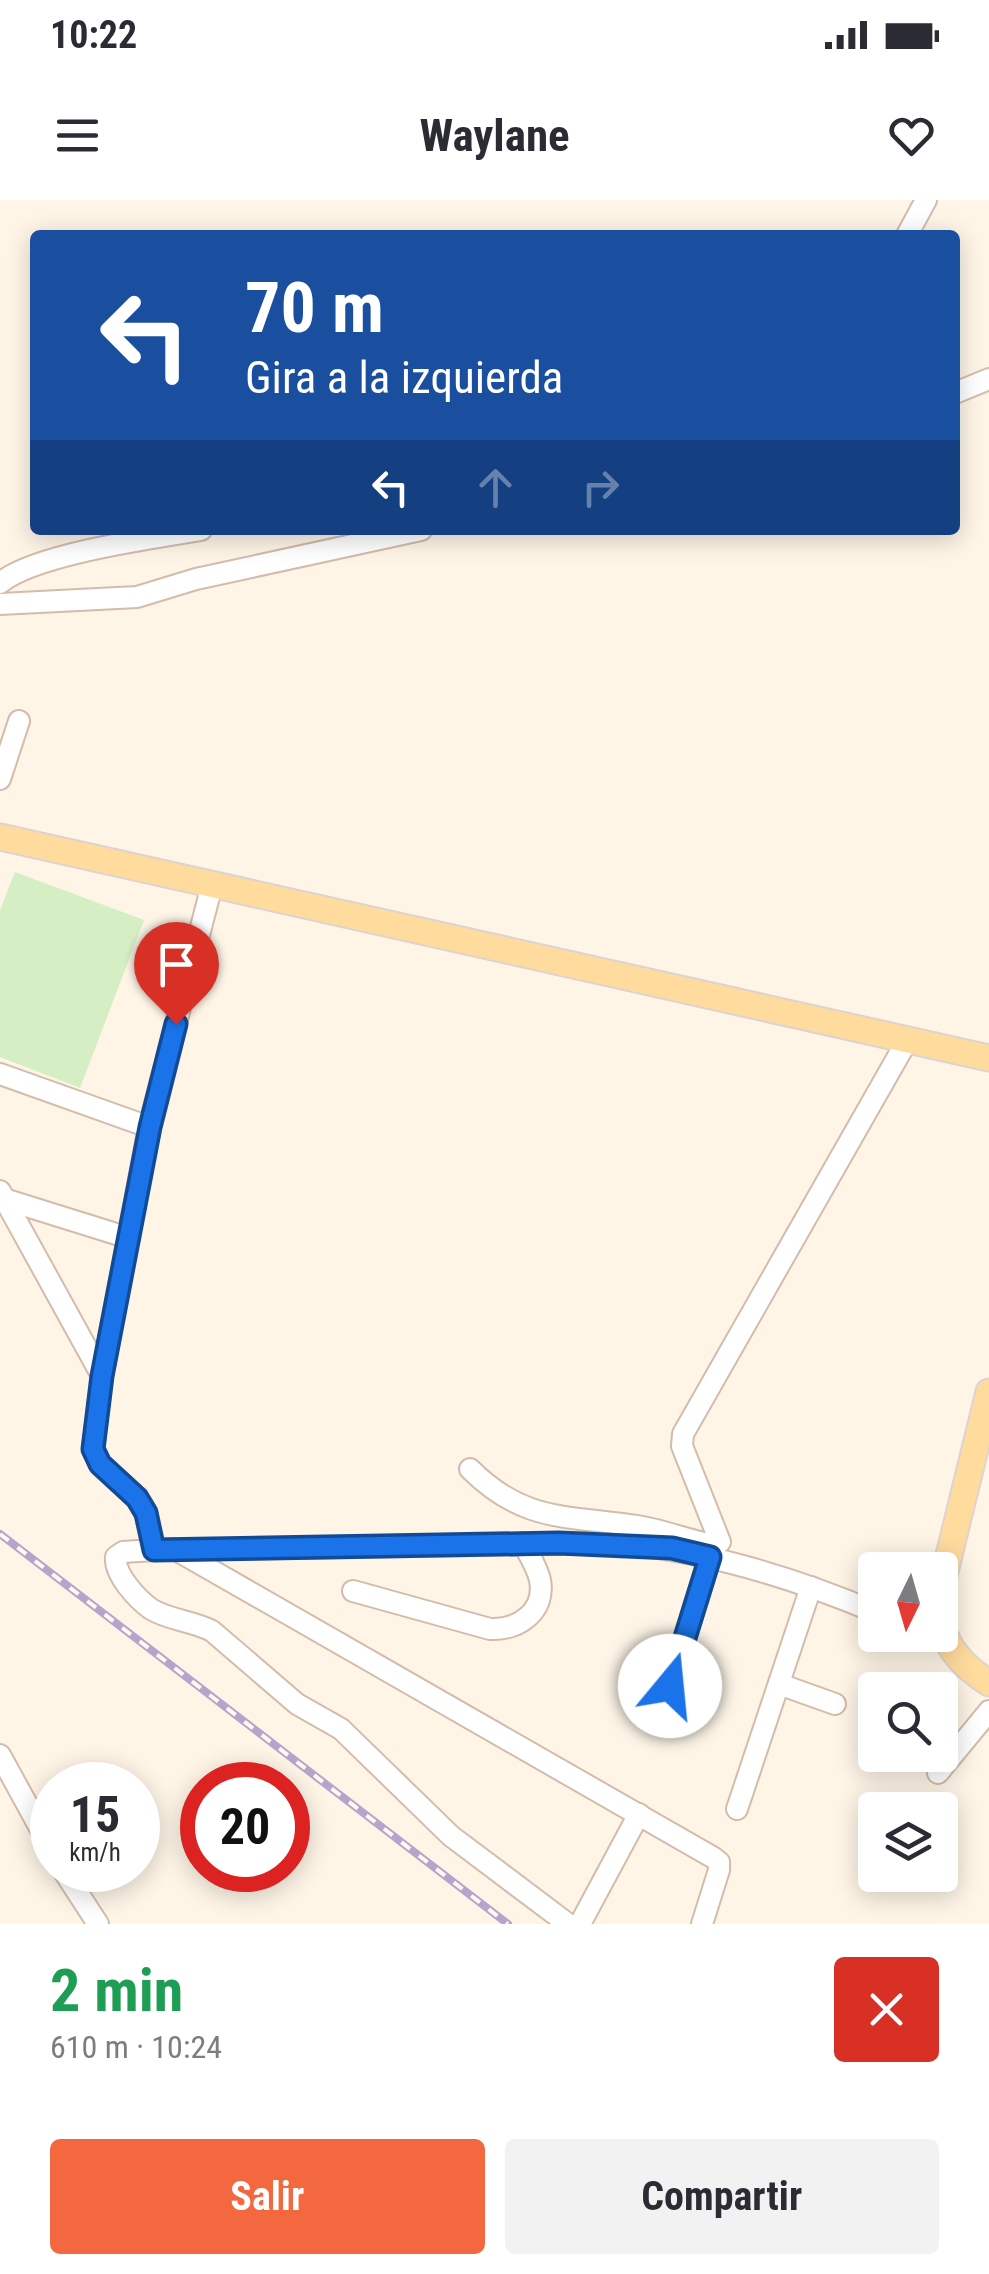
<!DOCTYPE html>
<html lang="es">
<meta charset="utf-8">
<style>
:root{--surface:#fff;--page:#f2f2f3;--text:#2b2b33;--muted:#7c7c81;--accent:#f46840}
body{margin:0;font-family:"Roboto Condensed",sans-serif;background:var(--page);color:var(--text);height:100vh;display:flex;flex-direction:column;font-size:38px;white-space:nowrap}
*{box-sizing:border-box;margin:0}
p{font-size:32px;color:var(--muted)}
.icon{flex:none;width:55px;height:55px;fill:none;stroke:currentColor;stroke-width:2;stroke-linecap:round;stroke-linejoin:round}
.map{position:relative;height:1724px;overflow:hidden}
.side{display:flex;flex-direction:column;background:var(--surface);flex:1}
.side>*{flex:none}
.top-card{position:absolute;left:30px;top:30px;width:930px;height:305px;border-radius:10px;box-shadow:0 5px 25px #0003;background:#1a4fa0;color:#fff;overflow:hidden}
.needle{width:65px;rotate:185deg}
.buttons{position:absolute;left:858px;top:1352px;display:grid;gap:20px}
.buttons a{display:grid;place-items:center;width:100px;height:100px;border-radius:10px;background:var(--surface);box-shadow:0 5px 25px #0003;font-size:50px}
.speed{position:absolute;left:30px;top:1562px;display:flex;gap:20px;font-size:50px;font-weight:700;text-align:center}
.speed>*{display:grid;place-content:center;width:130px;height:130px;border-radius:50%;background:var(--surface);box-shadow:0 5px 25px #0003;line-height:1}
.speed small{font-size:25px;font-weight:400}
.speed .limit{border:15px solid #d22;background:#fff;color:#111}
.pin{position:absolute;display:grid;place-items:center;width:85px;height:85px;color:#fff;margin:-102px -42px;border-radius:50% 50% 50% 0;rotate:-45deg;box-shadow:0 0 10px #0007}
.pin .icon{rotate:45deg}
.me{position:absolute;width:110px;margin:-55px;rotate:17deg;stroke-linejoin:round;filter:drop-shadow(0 0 8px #0008)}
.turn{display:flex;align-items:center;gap:35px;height:210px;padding:0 50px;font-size:45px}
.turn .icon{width:130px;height:130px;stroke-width:2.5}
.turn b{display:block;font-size:70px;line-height:85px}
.lanes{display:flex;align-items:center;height:95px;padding:0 50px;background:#0003;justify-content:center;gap:50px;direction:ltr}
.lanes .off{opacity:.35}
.round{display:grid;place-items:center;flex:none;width:105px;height:105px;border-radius:10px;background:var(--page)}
.headline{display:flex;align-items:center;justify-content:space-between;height:170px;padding:0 50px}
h1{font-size:60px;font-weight:700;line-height:75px;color:#1e9e55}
.button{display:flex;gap:20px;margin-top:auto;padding:20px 50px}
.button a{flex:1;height:115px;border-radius:10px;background:var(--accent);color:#fff;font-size:40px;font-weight:700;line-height:115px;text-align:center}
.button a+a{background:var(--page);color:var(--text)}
.status{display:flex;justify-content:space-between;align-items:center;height:70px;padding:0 50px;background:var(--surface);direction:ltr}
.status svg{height:28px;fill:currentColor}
header{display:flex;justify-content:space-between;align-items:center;height:130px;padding:0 50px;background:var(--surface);font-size:45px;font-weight:700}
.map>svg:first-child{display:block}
.pitch{fill:#d5eec3}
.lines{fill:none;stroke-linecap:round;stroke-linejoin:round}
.minor-casing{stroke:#d3bcab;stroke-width:24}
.major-casing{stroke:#ddd4cf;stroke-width:29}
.minor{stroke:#fff;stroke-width:20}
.major{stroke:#ffdb9e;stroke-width:25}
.rail-casing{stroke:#b8a3cb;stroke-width:8}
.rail{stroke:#fff9f0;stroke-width:4;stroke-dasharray:11;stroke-linecap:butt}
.route-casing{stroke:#114b97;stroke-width:25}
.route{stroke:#1a73e8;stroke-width:18}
</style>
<div class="status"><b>10:22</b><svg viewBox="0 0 49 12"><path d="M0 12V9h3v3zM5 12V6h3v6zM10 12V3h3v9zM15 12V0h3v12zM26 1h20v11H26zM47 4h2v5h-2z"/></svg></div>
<header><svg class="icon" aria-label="menu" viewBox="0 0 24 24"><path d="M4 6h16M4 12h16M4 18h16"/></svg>Waylane<svg class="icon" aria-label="heart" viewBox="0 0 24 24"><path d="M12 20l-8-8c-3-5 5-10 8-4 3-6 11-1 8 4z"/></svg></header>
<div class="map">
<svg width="989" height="1724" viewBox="0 0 989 1724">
<rect width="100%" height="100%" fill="#fef5e7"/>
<path class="pitch" d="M15 672 144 720 80 888 0 857V710Z"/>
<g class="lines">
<defs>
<g id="minor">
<path d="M907 35 926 0"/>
<path d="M955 193 989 179"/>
<path d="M0 383C35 354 153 338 201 330"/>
<path d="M0 404 137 397 196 379 421 330"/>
<path d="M0 579 19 521"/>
<path d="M0 874 149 927"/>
<path d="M0 991 102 1176"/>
<path d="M4 999 129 1038"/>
<path d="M470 1269C524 1323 567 1315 637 1326 663 1330 687 1340 713 1345L720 1342 682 1246 683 1234 908 839"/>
<path d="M154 1350 145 1313 137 1299 100 1264 93 1249 102 1176 149 927 212 685"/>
<path d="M178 1351 714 1658 719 1662V1670L702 1724"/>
<path d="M353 1391 490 1429C518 1430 546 1412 540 1380 537 1367 529 1355 523 1343"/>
<path d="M779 1484 835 1504"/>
<path d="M660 1519 710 1357"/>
<path d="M0 1555 52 1650"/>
<path d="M938 1573 989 1511"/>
<path d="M737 1609 811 1387"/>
<path d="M63 1670 98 1724"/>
<path d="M568 1724 451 1636 341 1529 297 1504 212 1431C194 1421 168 1420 151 1409 137 1399 114 1374 116 1357L123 1352 154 1350 617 1343C707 1351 792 1377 875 1412"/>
<path d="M580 1724 639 1614"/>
</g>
<g id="major">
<path d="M0 637 989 858"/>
<path d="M940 1392 989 1192"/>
<path d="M940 1422C948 1450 964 1467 989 1483"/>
</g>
</defs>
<use href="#minor" class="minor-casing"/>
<use href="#major" class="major-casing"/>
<use href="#minor" class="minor"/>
<use href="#major" class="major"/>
<defs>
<path id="rail" d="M0 1334 508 1724"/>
</defs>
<use href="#rail" class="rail-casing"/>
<use href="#rail" class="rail"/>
</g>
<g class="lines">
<defs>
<path id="route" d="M176 824 150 927 102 1176 93 1249 100 1264 137 1298 146 1313 154 1350 559 1343 672 1348 710 1357 670 1486"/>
</defs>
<use href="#route" class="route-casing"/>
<use href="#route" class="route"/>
</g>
</svg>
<div class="buttons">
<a><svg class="needle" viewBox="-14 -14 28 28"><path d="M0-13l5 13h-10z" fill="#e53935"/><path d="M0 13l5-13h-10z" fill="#7c7c81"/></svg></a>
<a><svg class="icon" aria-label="search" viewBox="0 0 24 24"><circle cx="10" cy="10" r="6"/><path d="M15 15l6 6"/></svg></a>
<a><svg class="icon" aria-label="layers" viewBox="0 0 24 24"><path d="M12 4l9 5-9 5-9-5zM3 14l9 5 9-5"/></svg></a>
</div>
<div class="speed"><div>15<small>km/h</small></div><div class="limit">20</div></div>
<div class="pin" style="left:176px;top:824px;background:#d93025"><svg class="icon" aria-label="arrive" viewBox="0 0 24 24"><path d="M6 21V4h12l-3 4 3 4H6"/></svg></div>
<svg class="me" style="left:670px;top:1486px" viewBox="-20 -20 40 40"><circle r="19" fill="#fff"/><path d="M0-13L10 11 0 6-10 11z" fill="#1a73e8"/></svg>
<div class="top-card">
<div class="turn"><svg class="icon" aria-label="left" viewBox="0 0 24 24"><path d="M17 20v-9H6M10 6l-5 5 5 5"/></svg><div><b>70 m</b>Gira a la izquierda</div></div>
<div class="lanes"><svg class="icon" aria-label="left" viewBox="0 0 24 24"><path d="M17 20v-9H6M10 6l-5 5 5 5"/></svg><svg class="icon off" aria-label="ahead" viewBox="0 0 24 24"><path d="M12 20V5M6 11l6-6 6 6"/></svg><svg class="icon off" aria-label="right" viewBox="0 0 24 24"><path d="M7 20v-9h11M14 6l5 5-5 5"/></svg></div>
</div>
</div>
<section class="side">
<div class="headline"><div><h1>2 min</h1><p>610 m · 10:24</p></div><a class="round" style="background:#d93025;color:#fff"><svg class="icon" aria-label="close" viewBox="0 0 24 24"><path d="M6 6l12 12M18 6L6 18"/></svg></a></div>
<div class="button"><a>Salir</a><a>Compartir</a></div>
</section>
